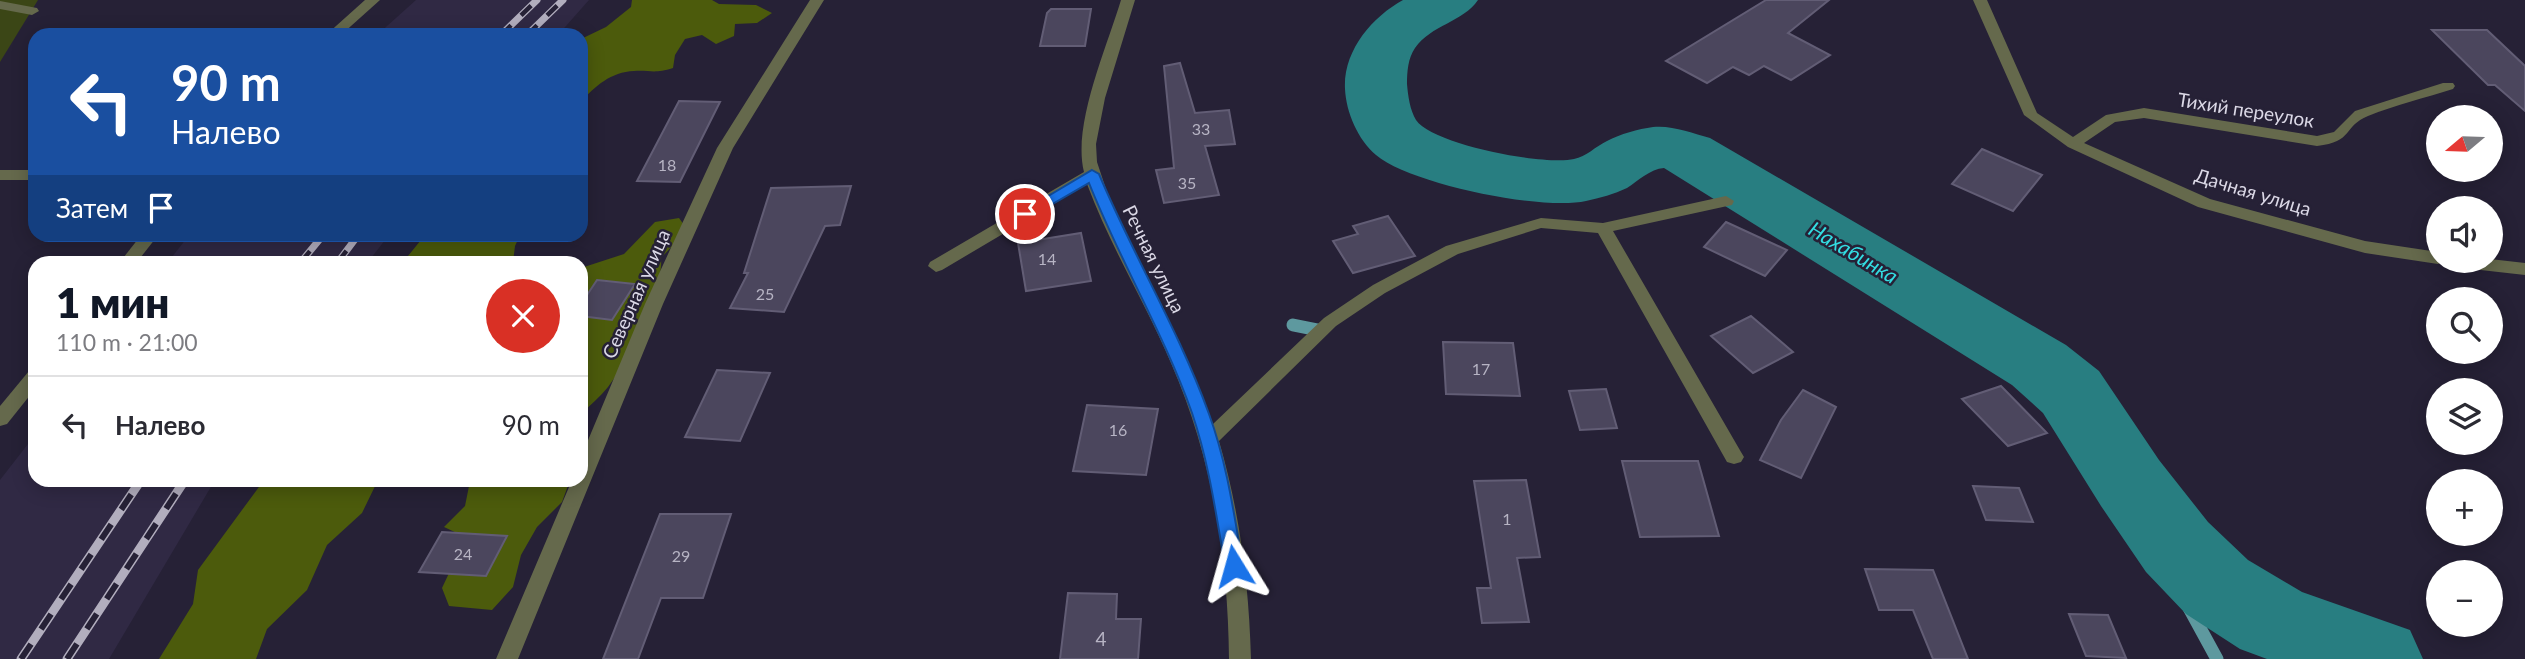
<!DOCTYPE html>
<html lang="ru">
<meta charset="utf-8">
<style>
:root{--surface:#fff;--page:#f7f7f7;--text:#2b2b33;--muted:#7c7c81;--line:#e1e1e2;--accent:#111827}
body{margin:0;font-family:Lato,sans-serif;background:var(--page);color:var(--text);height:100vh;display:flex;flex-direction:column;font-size:26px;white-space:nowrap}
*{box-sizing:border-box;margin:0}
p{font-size:23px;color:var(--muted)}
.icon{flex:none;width:38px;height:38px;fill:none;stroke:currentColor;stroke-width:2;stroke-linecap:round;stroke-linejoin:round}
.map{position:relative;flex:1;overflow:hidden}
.sheet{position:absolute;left:28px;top:256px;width:560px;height:231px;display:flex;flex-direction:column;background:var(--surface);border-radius:21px;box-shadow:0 4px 18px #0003}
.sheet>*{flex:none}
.hud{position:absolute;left:28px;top:28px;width:560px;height:214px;border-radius:21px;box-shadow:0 4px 18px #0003;background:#1a4fa0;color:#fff;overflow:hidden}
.needle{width:46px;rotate:251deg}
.tools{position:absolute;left:2426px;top:105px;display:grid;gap:14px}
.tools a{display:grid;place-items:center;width:77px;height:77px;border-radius:50%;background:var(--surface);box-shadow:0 4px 18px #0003;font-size:35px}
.pin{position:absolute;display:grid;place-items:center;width:60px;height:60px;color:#fff;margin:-30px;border:4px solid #fff;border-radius:50%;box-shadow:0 2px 7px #0007}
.me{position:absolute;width:77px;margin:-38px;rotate:352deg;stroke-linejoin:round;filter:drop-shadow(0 0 5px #0008)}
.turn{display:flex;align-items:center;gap:24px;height:147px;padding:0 28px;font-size:32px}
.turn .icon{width:91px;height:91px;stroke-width:2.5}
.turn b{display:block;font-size:49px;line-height:60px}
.then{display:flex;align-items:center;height:66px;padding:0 28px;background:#0003;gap:14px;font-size:26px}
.round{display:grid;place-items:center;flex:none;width:74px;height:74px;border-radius:37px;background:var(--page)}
.summary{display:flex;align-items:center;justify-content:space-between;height:119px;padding:0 28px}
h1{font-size:42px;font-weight:800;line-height:52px;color:var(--accent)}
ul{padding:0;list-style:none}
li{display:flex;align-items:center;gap:21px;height:98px;padding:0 28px;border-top:2px solid var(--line)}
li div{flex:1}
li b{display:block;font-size:26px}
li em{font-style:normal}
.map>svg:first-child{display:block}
.built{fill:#302944}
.green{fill:#3b4616}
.forest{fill:#4c5b0c}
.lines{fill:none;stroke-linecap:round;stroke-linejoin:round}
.stream{stroke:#5e999f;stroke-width:13}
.river{fill:#287e81;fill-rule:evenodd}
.building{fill:#4b465d;stroke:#625d75;stroke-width:2}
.minor{fill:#65694c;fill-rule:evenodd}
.rail-far1-casing{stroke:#b2aebe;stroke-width:7}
.rail-casing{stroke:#b2aebe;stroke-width:9}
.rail-far1{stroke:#262136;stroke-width:4.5;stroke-dasharray:14;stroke-linecap:butt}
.rail{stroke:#262136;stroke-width:6;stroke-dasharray:18;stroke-linecap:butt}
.route{fill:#1a73e8;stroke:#114b97;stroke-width:2}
.labels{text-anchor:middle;stroke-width:5;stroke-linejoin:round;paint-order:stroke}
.number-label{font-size:16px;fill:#b7b4c4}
.street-label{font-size:19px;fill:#dbd8e6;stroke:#262136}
.near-number-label{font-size:19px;fill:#b7b4c4}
.water-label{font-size:21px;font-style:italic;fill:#33dce1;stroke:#262136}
</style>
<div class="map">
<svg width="2525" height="659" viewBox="0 0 2525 659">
<rect width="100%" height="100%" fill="#262136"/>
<g class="built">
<path d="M416 0H589L558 35H377Z"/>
<path d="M190 234H389V235L368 262H168Z"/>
<path d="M35 435V480H215L109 659H0V480Z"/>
</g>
<path class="green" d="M0 0H38L0 62Z"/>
<g class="forest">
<path d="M632 0H712L719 4 756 5 772 13 757 23 735 24 734 36 716 44 702 35 685 39 675 55 673 68C654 74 651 70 634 71 611 72 595 86 581 102V126V39L606 27 631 7Z"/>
<path d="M679 218 684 225 681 237 661 258C664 290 628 362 608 387 600 397 590 405 581 414V268L624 254 655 222Z"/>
<path d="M425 235V234L520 235 515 246 513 262H407L408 256Z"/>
<path d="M264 480H378L362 513 327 545 307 590 267 629 256 659H159L193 604 198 570Z"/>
<path d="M484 480H570L562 502 537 527 521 555 513 587 492 610 449 606 442 588 458 554 459 534 444 527 465 506 469 486Z"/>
</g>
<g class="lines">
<g class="stream">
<path d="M1293 325 1318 330"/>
<path d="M2071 392 2217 659"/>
</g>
<path class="river" d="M1403 0H1478C1463 22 1431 25 1415 48 1408 58 1407 72 1407 84 1408 96 1410 110 1416 120 1433 145 1546 166 1574 159 1586 157 1596 146 1607 141 1620 134 1638 129 1653 127 1672 125 1692 133 1710 138L2066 345 2099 371 2159 460 2208 522 2248 560 2302 592 2410 630 2423 659H2267L2240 649 2186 614 2146 572 2101 506 2043 413 2012 385 1664 168C1650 169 1638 181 1627 188 1614 194 1600 198 1586 201 1542 211 1410 184 1376 155 1358 140 1346 112 1345 89 1343 51 1372 17 1403 0Z"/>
</g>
<g class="building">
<path d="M1766 0H1829L1788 33 1830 55 1791 80 1764 66 1749 75 1733 67 1707 83 1666 61Z"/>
<path d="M1051 9H1091L1085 46H1040L1047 13Z"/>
<path d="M2432 30H2487L2525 66V111L2495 85H2488Z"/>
<path d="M1180 63 1195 113 1229 110 1235 144 1205 146 1219 195 1164 203 1156 170 1174 168 1164 66Z"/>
<path d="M679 101 720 102 680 182 637 181Z"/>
<path d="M1982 149 2042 175 2013 211 1952 184Z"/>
<path d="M851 186 840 225 825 226 784 312 730 308 748 273H744L771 188Z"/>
<path d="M1388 216 1415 256 1353 273 1333 241 1358 234 1353 226Z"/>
<path d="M1726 222 1787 250 1765 276 1704 247Z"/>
<path d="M1081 233 1091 281 1026 291 1018 243Z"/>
<path d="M597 280 635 284 612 320 581 316V304Z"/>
<path d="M1751 316 1793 352 1753 373 1711 336Z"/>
<path d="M1443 342 1513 343 1520 396 1446 394Z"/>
<path d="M717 370 770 373 740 441 685 437Z"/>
<path d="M2001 386 2047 433 2008 446 1962 399Z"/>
<path d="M1606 389 1617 428 1580 430 1569 391Z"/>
<path d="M1803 390 1836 407 1801 478 1760 460 1781 420Z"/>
<path d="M1087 405 1158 409 1146 475 1073 471Z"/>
<path d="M1622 461H1698L1719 536 1640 537Z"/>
<path d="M1526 480 1540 557 1517 558 1529 622 1482 623 1477 588H1491L1474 481Z"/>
<path d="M1973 486 2019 488 2033 522 1986 520Z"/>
<path d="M660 514H731L703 598H661L638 659H603Z"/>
<path d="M442 532 507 536 486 576 419 572Z"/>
<path d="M1865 569 1933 570 1968 659H1933L1913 610H1879Z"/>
<path d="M1068 593 1117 594 1116 619H1141L1138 659H1060Z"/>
<path d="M2069 614 2108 615 2126 658 2086 656Z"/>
</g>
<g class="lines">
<g class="minor">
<path d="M365 0H380L341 35H326Z"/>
<path d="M810 0H824L733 148 663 304 518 659H496L572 480H581V457L645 304 717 148Z"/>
<path d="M1121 0H1135L1105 98 1096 144 1097 162 1112 207 1180 343 1213 424 1324 318 1373 285 1446 246 1541 218 1603 223 1726 196 1734 201 1732 205 1613 231 1741 452 1744 457 1741 462 1734 464 1727 462 1598 233 1541 228 1458 254 1385 293 1336 326 1219 441C1240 513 1249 585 1251 659H1229C1228 556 1212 457 1171 363 1145 302 1110 246 1087 184L942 270 936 272 928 266 930 262 1084 172C1072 125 1107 47 1121 0Z"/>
<path d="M1973 0H1987L2037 113 2073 137 2106 115 2144 108 2317 136 2334 132 2355 111 2443 83H2453L2455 86 2453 89C2425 98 2395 105 2368 116 2343 126 2354 142 2317 146L2144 118 2115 122 2084 143 2210 199 2365 241 2438 252V261H2445L2438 264 2365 253 2198 207 2068 147 2024 115Z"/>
<path d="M0 1 37 8 39 11 32 15 0 9Z"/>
<rect x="0" y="170" width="35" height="10"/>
<path d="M142 234H159L137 262H120Z"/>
<path d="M2490 259 2525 263V275L2454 267 2446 261Z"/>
<path d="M35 369V389L7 424 0 426V406L29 371Z"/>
</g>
<defs>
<g id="rail-far1">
<path d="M501 35 537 0"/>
<path d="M527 35 563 0"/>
<path d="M301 262 324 234"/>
<path d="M338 262 359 234"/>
</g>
<g id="rail">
<path d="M21 659 141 480"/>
<path d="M67 659 185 480"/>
</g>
</defs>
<use href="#rail-far1" class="rail-far1-casing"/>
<use href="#rail" class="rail-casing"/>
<use href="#rail-far1" class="rail-far1"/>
<use href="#rail" class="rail"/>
</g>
<path class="route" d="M1092 170 1099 174C1133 255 1179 331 1209 414 1227 463 1234 514 1243 566L1240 571 1234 573 1227 571 1225 566C1216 514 1209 463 1192 413 1164 334 1120 261 1089 183L1030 217H1020L1018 214Z"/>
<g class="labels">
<g class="number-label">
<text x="1201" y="135">33</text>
<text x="667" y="171">18</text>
<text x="1187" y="189">35</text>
<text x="1047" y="265">14</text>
<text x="765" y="300">25</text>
<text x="1481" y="375">17</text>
<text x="1118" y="436">16</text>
<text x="1507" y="525">1</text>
<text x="463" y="560">24</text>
<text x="681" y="562">29</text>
</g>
<g class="street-label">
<text transform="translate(2246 110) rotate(9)" y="7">Тихий переулок</text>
<text transform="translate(2253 192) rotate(17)" y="7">Дачная улица</text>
<text transform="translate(1154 259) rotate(64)" y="7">Речная улица</text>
<text transform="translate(636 294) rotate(-66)" y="7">Северная улица</text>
</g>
<g class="near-number-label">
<text x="1101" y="646">4</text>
</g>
<g class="water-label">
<text transform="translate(1853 253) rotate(31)" y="7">Нахабинка</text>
</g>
</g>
</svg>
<div class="tools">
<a><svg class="needle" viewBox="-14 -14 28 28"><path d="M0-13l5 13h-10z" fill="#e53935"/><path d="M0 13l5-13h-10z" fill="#7c7c81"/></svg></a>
<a><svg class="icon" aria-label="sound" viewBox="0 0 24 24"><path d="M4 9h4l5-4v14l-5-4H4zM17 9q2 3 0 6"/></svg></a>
<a><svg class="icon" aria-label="search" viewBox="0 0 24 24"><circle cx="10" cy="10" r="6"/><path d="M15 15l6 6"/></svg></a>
<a><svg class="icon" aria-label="layers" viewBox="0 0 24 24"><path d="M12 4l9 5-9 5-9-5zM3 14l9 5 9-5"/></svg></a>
<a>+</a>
<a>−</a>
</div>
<div class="pin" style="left:1025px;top:214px;background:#d93025"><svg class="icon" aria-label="arrive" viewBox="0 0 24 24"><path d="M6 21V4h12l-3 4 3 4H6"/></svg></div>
<svg class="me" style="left:1234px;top:566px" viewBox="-20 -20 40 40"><path d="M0-17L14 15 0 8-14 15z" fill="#1a73e8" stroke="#fff" stroke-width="4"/></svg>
<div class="hud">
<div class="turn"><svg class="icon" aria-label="left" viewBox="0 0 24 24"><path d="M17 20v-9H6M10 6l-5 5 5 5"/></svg><div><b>90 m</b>Налево</div></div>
<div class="then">Затем<svg class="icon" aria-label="arrive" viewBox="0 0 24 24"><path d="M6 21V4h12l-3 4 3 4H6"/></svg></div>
</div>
<section class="sheet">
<div class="summary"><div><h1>1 мин</h1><p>110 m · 21:00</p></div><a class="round" style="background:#d93025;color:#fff"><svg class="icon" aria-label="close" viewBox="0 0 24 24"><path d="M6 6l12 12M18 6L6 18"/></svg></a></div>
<ul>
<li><svg class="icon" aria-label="left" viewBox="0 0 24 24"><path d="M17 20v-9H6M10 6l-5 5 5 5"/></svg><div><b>Налево</b></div><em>90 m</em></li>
</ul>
</section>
</div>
